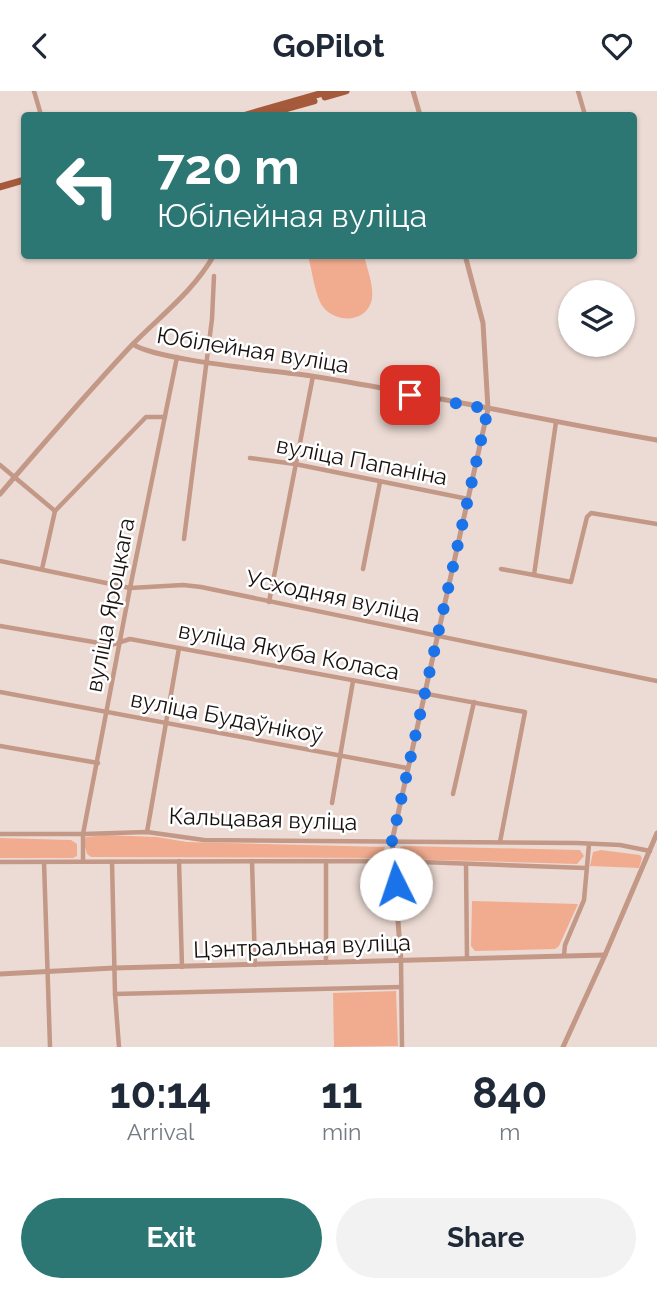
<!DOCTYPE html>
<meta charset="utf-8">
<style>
:root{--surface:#fff;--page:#f2f2f3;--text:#1f2937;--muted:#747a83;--accent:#2c7674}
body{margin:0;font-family:Raleway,sans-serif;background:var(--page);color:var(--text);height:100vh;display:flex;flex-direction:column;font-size:26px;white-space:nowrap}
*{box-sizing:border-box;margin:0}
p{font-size:23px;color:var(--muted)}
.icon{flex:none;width:38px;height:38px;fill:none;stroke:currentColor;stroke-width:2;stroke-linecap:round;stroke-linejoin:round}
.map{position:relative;height:956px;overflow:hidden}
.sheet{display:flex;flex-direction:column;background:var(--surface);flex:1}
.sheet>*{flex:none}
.top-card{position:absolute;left:21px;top:21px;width:616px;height:147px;border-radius:7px;box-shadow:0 2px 5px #0004;background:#2c7674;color:#fff;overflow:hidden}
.tools{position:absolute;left:558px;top:189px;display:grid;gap:14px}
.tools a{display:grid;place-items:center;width:77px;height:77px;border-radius:50%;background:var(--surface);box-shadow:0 2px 5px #0004;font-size:35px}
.pin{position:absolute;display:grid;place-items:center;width:60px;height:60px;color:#fff;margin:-30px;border-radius:14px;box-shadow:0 4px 10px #0006}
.me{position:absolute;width:77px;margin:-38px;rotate:356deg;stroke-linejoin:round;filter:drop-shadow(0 0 5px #0008)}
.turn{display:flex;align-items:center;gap:24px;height:147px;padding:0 21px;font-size:32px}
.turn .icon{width:91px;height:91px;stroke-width:2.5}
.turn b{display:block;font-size:49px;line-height:60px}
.eta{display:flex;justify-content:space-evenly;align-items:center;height:119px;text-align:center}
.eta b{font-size:42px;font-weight:700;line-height:49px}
.cta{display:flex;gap:14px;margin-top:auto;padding:14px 21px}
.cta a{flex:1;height:80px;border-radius:42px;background:var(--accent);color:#fff;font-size:28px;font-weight:700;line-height:80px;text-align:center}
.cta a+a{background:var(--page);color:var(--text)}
header{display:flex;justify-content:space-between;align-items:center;height:91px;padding:0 21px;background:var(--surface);font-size:32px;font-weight:700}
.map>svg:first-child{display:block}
.green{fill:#f1ac90}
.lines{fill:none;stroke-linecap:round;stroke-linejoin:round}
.minor{stroke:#c39887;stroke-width:4.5}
.tertiary{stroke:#c39887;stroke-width:5}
.primary{stroke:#a45a3b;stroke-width:7}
.route{stroke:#1a73e8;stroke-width:12;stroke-dasharray:0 21.6}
.labels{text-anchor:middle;stroke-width:5;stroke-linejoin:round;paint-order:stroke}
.street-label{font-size:23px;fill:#17110f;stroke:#fff}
</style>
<header><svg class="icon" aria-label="back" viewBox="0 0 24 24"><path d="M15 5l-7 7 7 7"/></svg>GoPilot<svg class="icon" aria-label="heart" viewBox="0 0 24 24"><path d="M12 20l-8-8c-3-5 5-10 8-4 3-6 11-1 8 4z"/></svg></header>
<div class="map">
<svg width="657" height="956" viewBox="0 0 657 956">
<rect width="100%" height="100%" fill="#ecdbd4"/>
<g class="green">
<path d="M308 165H364C367 177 374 195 372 208 367 233 333 233 321 213 314 199 312 179 308 165Z"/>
<path d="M104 744 157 746 187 751 385 756 382 765 378 767 91 766 87 763 84 751 86 746Z"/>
<path d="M0 747 71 749 77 753V765L73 767H0Z"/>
<path d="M405 755 580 759 584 765 577 773 402 768 399 762 400 756Z"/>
<path d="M601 759 640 764 642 767 639 777 590 775 593 761Z"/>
<path d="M472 810 578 813 559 855 555 858 475 860 471 855Z"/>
<path d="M396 900 398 955 334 956 333 902Z"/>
</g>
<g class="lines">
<g class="minor">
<path d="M34 0 41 24"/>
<path d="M578 0 585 24"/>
<path d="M250 367 295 373 468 408"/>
<path d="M0 374 55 420"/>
<path d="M184 448 212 228 214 185"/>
<path d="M0 470 130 497 183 494 201 496 657 590"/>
<path d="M42 478 55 420 146 326H165"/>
<path d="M363 478 380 391"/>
<path d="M501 478 534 484 556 331"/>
<path d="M534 484 571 491 587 426 591 422 657 433"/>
<path d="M269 511 313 285"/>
<path d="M0 535 111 554 130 548 525 621 500 751"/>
<path d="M0 601 407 677"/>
<path d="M0 655 98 672"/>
<path d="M453 703 474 611"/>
<path d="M332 712 353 590"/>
<path d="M147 741 179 557"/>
<path d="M0 743H83L147 741 204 749 577 752 620 754 650 760"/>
<path d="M83 770V743L130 497 177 266"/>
<path d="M179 770 182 876"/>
<path d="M252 770 255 874"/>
<path d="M326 770V872"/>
<path d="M0 771 394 770 586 777"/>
<path d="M44 771 50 956"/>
<path d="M112 771 115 903 119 956"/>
<path d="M466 773 467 868"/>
<path d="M564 864 565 854 584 809 589 753"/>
<path d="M401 870 402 956"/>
<path d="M115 903 401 896"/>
</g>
<g class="tertiary">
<path d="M413 0 420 24"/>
<path d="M133 253C153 269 278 280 311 285 427 303 541 329 657 349"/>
<path d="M0 403C43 353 86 303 131 255 160 225 193 201 214 164"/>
<path d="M401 870 392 750 488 318 483 232 465 164"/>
<path d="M0 883 114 877 605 864"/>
<path d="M563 956 605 864 657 742"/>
</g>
<g class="primary">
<path d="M325 6 346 0"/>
<path d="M246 24 330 0"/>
<path d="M264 24 314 10"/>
<path d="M0 96 24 89"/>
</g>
</g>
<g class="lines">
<path class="route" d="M396 793 392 750 488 318 410 304"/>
</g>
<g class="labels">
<g class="street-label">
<text transform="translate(253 259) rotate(9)" y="8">Юбілейная вуліца</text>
<text transform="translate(362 370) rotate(11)" y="8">вуліца Папаніна</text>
<text transform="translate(333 505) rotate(12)" y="8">Усходняя вуліца</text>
<text transform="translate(110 514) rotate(-79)" y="8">вуліца Яроцкага</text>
<text transform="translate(289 560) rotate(11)" y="8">вуліца Якуба Коласа</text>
<text transform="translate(227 626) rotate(11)" y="8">вуліца Будаўнікоў</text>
<text transform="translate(263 728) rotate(2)" y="8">Кальцавая вуліца</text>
<text transform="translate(302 855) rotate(-2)" y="8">Цэнтральная вуліца</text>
</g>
</g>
</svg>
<div class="tools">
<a><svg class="icon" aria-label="layers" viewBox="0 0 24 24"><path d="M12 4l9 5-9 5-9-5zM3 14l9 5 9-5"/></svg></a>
</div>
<div class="pin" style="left:410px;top:304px;background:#d93025"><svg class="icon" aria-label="arrive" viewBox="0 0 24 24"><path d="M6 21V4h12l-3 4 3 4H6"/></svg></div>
<svg class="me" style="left:396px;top:793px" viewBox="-20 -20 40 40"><circle r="19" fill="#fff"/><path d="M0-13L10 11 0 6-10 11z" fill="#1a73e8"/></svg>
<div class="top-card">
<div class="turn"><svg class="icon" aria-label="left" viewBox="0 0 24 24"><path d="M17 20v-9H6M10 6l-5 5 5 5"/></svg><div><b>720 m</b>Юбілейная вуліца</div></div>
</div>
</div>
<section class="sheet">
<div class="eta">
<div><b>10:14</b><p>Arrival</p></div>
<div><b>11</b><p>min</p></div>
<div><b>840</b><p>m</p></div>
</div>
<div class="cta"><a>Exit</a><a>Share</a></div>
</section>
